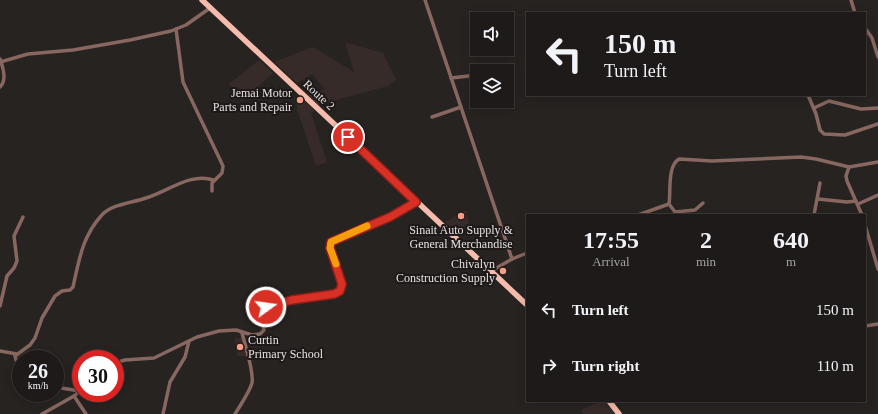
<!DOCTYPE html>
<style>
:root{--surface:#1d1a19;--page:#252322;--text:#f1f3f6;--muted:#a0a1a2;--line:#3b3838}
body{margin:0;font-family:"Times New Roman",serif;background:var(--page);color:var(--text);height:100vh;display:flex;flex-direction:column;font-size:15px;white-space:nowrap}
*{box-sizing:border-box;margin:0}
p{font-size:13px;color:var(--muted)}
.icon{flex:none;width:22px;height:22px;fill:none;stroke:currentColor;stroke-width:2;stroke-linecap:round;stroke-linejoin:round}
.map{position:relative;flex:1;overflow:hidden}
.sheet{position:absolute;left:526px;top:214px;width:340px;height:188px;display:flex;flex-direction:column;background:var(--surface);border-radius:0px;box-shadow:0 2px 10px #0003,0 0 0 1px var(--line)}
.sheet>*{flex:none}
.top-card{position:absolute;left:526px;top:12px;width:340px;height:84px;border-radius:0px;box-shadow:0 2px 10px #0003,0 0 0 1px var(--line);background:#1d1a19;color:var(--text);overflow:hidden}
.fabs{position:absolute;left:470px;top:12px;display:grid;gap:8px}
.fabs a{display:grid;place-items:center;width:44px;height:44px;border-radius:0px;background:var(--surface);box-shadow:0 2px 10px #0003,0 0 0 1px var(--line);font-size:20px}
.speed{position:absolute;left:12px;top:350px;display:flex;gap:8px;font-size:20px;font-weight:700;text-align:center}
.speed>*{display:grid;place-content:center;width:52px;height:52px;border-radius:50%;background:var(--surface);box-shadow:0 2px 10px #0003,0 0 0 1px var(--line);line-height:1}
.speed small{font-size:10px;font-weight:400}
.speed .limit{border:6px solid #d22;background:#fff;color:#111}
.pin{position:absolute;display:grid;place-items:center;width:34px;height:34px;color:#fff;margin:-17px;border:2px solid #fff;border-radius:50%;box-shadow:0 1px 4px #0007}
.me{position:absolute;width:44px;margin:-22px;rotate:76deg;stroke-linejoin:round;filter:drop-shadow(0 0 3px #0008)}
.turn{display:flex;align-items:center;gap:14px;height:84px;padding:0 12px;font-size:18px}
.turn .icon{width:52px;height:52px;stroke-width:2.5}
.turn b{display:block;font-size:28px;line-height:34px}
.eta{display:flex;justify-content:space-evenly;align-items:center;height:68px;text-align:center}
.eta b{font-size:24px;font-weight:800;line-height:28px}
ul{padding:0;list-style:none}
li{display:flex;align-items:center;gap:12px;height:56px;padding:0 12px}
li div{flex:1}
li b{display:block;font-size:15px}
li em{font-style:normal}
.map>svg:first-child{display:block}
.built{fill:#372b29}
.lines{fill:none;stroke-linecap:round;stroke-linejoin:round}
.minor{stroke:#87675f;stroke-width:3.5}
.trunk{stroke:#f5bcad;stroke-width:5.5}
.route-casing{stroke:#8d1f18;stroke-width:10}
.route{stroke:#d93025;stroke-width:7}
.slow{stroke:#f59e0b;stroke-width:7}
.poi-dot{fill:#f49e88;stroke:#1e1918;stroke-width:1.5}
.labels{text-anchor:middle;stroke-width:4;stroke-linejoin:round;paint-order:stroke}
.poi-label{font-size:12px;fill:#e4e1e0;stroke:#1e1918;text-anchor:end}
.street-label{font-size:12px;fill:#e4e1e0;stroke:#1e1918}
</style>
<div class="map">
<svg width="878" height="414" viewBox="0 0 878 414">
<rect width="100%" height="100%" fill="#272321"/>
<g class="built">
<path d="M345 42 383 53 396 80 388 86 318 105 307 95 325 89 312 74 297 83 274 62 313 47 354 72Z"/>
<path d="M259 60 273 73 242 101 229 84Z"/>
<path d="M298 95 315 111 311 113 327 162 316 166 297 109Z"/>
<path d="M466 210 469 223 456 232 445 222Z"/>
<path d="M235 338H242L246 356H237Z"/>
<path d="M601 401H604L615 414H583L581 410Z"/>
</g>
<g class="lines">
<g class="minor">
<path d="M425 0 512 259"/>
<path d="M851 0 855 13"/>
<path d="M865 28 872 38 878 57"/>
<path d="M176 29 183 82 223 166 222 173 212 183V191"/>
<path d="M0 59C3 67 7 81 0 87"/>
<path d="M0 62 28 54 73 50 130 40 171 31 186 25 210 8"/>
<path d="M451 78 477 75"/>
<path d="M808 95 816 114 820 130 824 134 845 135 878 124"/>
<path d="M814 108 829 101 861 109 878 108"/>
<path d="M432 117 461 107"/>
<path d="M849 167 846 176 847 181 862 215"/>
<path d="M818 199 847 202 856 201"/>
<path d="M669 204 675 212 695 210 703 203"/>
<path d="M858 204 878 195"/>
<path d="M638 215 669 204C671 192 667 166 679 159L712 161 801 157 816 159 849 167 878 162"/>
<path d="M814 215 820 183"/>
<path d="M865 225 878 269"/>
<path d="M491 271 512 259 527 253"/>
<path d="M0 306 7 276 14 268 17 261 14 236 23 217"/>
<path d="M865 326 878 324"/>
<path d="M0 351 17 354"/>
<path d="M115 363 125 360 154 358 197 337 219 331 236 330 252 335 260 334 264 330 260 313C267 296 326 303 338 292 341 290 341 287 342 284L329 248 331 242 390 217 416 202"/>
<path d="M21 368 16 360 15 356 30 345 35 338 42 318 55 296 62 291 70 290 73 287C79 261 82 237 101 216 111 204 132 203 146 198 167 192 191 172 213 180"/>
<path d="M55 387 80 391"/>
<path d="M74 396 86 414"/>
<path d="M42 414 74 396 81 390"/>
<path d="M163 414 170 382 185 357 189 341"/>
<path d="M235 414C241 404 249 393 252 383 254 371 245 345 242 333"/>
</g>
<g class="trunk">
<path d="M202 0 527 305"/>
<path d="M609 401 619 414"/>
</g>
</g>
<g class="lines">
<defs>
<path id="route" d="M266 307 292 300 334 294 340 291 342 284 330 248 331 242 390 217 416 202 348 137"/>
</defs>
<use href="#route" class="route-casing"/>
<use href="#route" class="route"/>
<path class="slow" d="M336 264 330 248 331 242 367 226"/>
</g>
<g class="poi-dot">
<circle cx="300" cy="100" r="4"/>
<circle cx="461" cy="216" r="4"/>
<circle cx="503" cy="271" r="4"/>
<circle cx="240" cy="347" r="4"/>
</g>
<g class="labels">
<g class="poi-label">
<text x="292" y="97">Jemai Motor<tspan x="292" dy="14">Parts and Repair</tspan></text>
<text x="461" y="234" text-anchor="middle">Sinait Auto Supply &amp;<tspan x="461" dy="14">General Merchandise</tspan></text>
<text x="495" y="268">Chivalyn<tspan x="495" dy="14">Construction Supply</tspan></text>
<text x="248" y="344" text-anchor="start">Curtin<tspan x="248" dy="14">Primary School</tspan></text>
</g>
<g class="street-label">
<text transform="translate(319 95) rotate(43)" y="4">Route 2</text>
</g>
</g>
</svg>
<div class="fabs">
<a><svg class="icon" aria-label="sound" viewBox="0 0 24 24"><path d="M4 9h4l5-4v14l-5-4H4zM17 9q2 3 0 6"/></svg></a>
<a><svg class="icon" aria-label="layers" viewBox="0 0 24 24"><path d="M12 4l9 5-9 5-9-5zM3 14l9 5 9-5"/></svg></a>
</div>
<div class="speed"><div>26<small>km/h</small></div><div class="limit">30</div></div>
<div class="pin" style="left:348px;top:137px;background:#d93025"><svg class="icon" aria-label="arrive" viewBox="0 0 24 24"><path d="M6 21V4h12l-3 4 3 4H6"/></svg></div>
<svg class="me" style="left:266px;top:307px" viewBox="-20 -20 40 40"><circle r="17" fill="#d93025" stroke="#fff" stroke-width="3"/><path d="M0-11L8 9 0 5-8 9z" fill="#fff"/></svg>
<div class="top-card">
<div class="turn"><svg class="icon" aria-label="left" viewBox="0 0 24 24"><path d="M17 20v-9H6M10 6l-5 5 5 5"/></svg><div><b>150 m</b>Turn left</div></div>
</div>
<section class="sheet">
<div class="eta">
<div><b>17:55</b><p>Arrival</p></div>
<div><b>2</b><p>min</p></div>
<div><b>640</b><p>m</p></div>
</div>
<ul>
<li><svg class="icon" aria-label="left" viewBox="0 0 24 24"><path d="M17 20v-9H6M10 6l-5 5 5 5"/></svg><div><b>Turn left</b></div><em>150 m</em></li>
<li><svg class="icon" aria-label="right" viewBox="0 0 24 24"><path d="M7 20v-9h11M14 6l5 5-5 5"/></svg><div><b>Turn right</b></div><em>110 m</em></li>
</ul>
</section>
</div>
